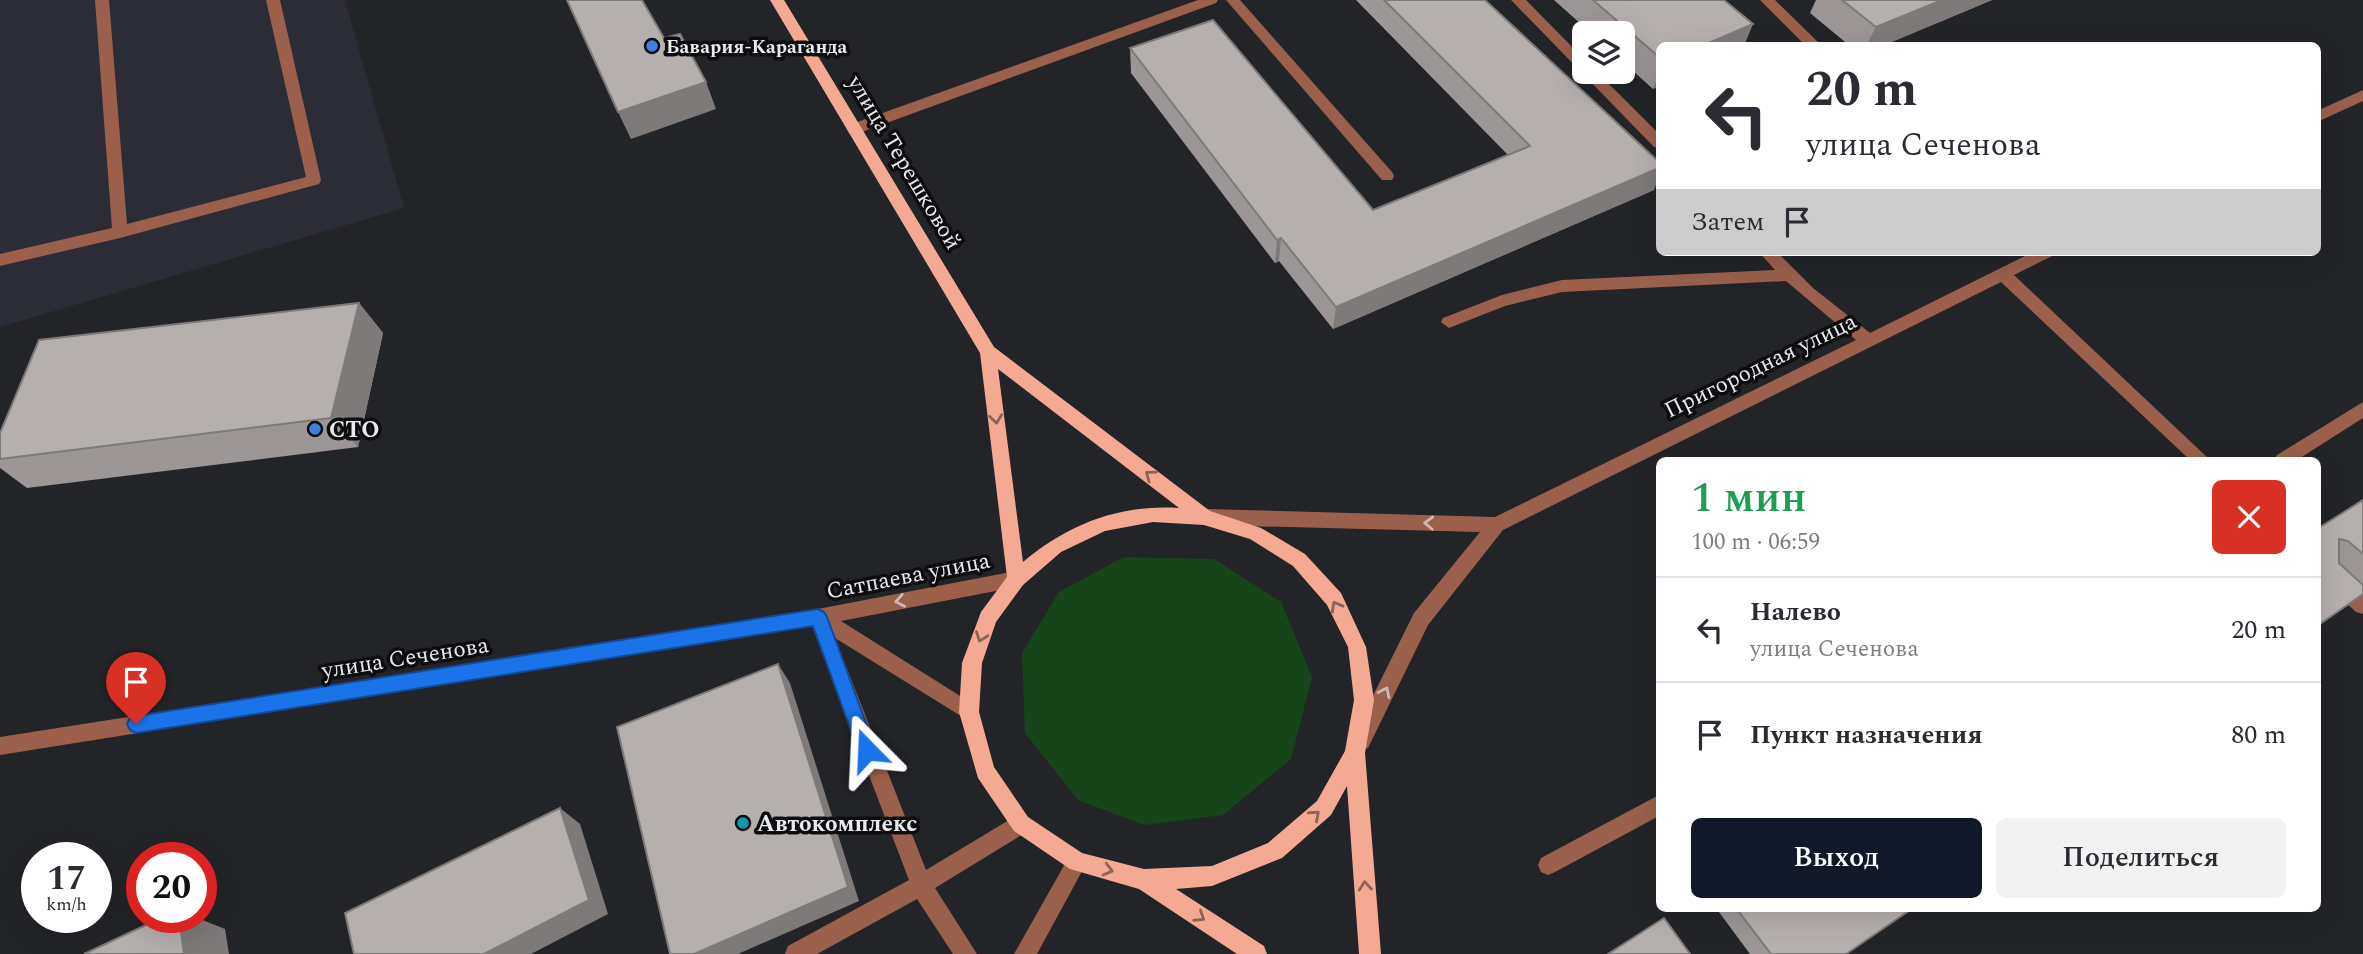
<!DOCTYPE html>
<html lang="ru">
<meta charset="utf-8">
<style>
:root{--surface:#fff;--page:#f2f2f3;--text:#2b2b33;--muted:#7c7c81;--line:#e1e1e2;--accent:#111827}
body{margin:0;font-family:Spectral,serif;background:var(--page);color:var(--text);height:100vh;display:flex;flex-direction:column;font-size:26px;white-space:nowrap}
*{box-sizing:border-box;margin:0}
p{font-size:23px;color:var(--muted)}
.icon{flex:none;width:38px;height:38px;fill:none;stroke:currentColor;stroke-width:2;stroke-linecap:round;stroke-linejoin:round}
.map{position:relative;flex:1;overflow:hidden}
.drawer{position:absolute;left:1656px;top:457px;width:665px;height:455px;display:flex;flex-direction:column;background:var(--surface);border-radius:10px;box-shadow:0 7px 28px #0002}
.drawer>*{flex:none}
.guide{position:absolute;left:1656px;top:42px;width:665px;height:214px;border-radius:10px;box-shadow:0 7px 28px #0002;background:#fff;color:var(--text);overflow:hidden}
.controls{position:absolute;left:1572px;top:21px;display:grid;gap:14px}
.controls a{display:grid;place-items:center;width:63px;height:63px;border-radius:10px;background:var(--surface);box-shadow:0 7px 28px #0002;font-size:35px}
.speed{position:absolute;left:21px;top:842px;display:flex;gap:14px;font-size:35px;font-weight:700;text-align:center}
.speed>*{display:grid;place-content:center;width:91px;height:91px;border-radius:50%;background:var(--surface);box-shadow:0 7px 28px #0002;line-height:1}
.speed small{font-size:18px;font-weight:400}
.speed .limit{border:10px solid #d22;background:#fff;color:#111}
.pin{position:absolute;display:grid;place-items:center;width:60px;height:60px;color:#fff;margin:-72px -30px;border-radius:50% 50% 50% 0;rotate:-45deg;box-shadow:0 0 7px #0007}
.pin .icon{rotate:45deg}
.me{position:absolute;width:77px;margin:-38px;rotate:339deg;stroke-linejoin:round;filter:drop-shadow(0 0 5px #0008)}
.turn{display:flex;align-items:center;gap:24px;height:147px;padding:0 35px;font-size:32px}
.turn .icon{width:91px;height:91px;stroke-width:2.5}
.turn b{display:block;font-size:49px;line-height:60px}
.then{display:flex;align-items:center;height:66px;padding:0 35px;background:#0003;gap:14px;font-size:26px}
.round{display:grid;place-items:center;flex:none;width:74px;height:74px;border-radius:10px;background:var(--page)}
.head{display:flex;align-items:center;justify-content:space-between;height:119px;padding:0 35px}
h1{font-size:42px;font-weight:600;line-height:52px;color:#1e9e55}
.cta{display:flex;gap:14px;margin-top:auto;padding:14px 35px}
.cta a{flex:1;height:80px;border-radius:10px;background:var(--accent);color:#fff;font-size:28px;font-weight:600;line-height:80px;text-align:center}
.cta a+a{background:var(--page);color:var(--text)}
ul{padding:0;list-style:none}
li{display:flex;align-items:center;gap:21px;height:105px;padding:0 35px;border-top:2px solid var(--line)}
li div{flex:1}
li b{display:block;font-size:26px}
li em{font-style:normal}
.map>svg:first-child{display:block}
.built{fill:#2b2c36}
.green{fill:#17451a}
.lines{fill:none;stroke-linecap:round;stroke-linejoin:round}
.minor{fill:#9a604c;fill-rule:evenodd}
.major{fill:#f4aa92;fill-rule:evenodd}
.wall{fill:#9c9696}
.shaded-wall{fill:#7f7a7a}
.building{fill:#b5afae;stroke:#7f7a7a;stroke-width:2}
.oneway{stroke:#8c6357}
.oneway2{stroke:#cdbab5}
.route{fill:#1a73e8;stroke:#114b97;stroke-width:2}
.shop-dot{fill:#3f7fe0;stroke:#0d0d0f;stroke-width:2.5}
.culture-dot{fill:#0f9aa8;stroke:#0d0d0f;stroke-width:2.5}
.labels{text-anchor:middle;stroke-width:7;stroke-linejoin:round;paint-order:stroke}
.far-poi-label{font-size:19px;font-weight:bold;fill:#e9eaed;stroke:#0d0d0f;text-anchor:start}
.street-label{font-size:23px;fill:#e9eaed;stroke:#0d0d0f}
.poi-label{font-size:23px;font-weight:bold;fill:#e9eaed;stroke:#0d0d0f;text-anchor:start}
</style>
<div class="map">
<svg width="2363" height="954" viewBox="0 0 2363 954">
<rect width="100%" height="100%" fill="#232428"/>
<path class="built" d="M0 0H345L404 208 0 327Z"/>
<path class="green" d="M1124 557 1214 559 1281 602 1312 677 1291 759 1223 815 1144 825 1078 800 1025 733 1022 653 1059 592Z"/>
<g class="lines">
<g class="minor">
<path d="M95 0H109L127 224 306 177 266 0H280L321 180 319 184 120 238 0 266V254L112 228Z"/>
<path d="M1198 0H1218L1216 3 859 133H849L847 129 849 125Z"/>
<path d="M1226 0H1240L1392 172 1394 176 1392 180H1382Z"/>
<path d="M1511 0H1526L1584 59V72H1597L1659 134V148L1654 147Z"/>
<path d="M1760 0H1775L1822 46H1806Z"/>
<path d="M2363 90V101L2317 122V111Z"/>
<path d="M1759 252H1777L1813 288 1870 333 2033 252H2055L2052 256 2014 275 2210 460H2190L2001 282 1503 530 1428 625 1368 748 1361 750 1354 748 1351 741 1354 734 1414 613 1480 532 1207 525 1201 522 1198 517 1201 512 1207 509 1495 517 1856 340 1786 281 1562 292 1505 306 1449 328 1441 322 1443 318 1502 295 1562 280 1775 270Z"/>
<path d="M2363 402V418L2297 460H2274L2277 455Z"/>
<path d="M2317 557 2323 559 2363 594V614L2356 612 2317 576Z"/>
<path d="M1016 571 1023 573 1025 579 1023 585 1016 587 841 621 976 706 979 712 976 718 969 721 835 638 926 870 1014 817 1021 814 1028 817 1031 824 1028 831 935 888 977 954H953L917 899 817 954H785L788 946 909 880 812 626 0 755V737L818 609Z"/>
<path d="M1659 795V816L1555 872 1548 875 1541 872 1538 865 1541 858Z"/>
<path d="M1077 852 1084 855 1087 862 1037 954H1014L1070 855Z"/>
</g>
<path class="major" d="M770 0H784L994 347 1210 511 1261 528 1305 554 1341 593 1366 647 1374 700 1365 753 1381 954H1359L1347 786 1331 815 1282 858 1212 886 1176 889 1264 946 1267 954H1237L1139 889 1070 869 1014 831 978 778 959 712 962 663 981 612 1007 577 980 353ZM998 369 1179 508C1120 504 1068 524 1023 562ZM1153 522 1204 525 1250 539 1293 566 1327 605 1348 647 1354 700 1345 751 1317 801 1268 843 1212 866 1144 869 1082 853 1028 817 994 767 979 712 982 663 996 622 1023 585 1061 552 1105 531Z"/>
</g>
<g class="wall">
<path d="M1356 0H1485L1654 190 1333 329 1279 261 1275 263 1131 73 1130 48 1373 210 1508 155Z"/>
<path d="M1554 0H1724L1659 46V86L1653 89 1622 61V33H1591Z"/>
<path d="M1816 0H1992L1882 46H1850L1810 13Z"/>
<path d="M359 303 383 333 358 447 27 488 0 468V459Z"/>
<path d="M2363 500V594L2317 626V529Z"/>
<path d="M1716 908H1913L1846 954H1750Z"/>
</g>
<g class="shaded-wall">
<path d="M1942 0H1992L1882 46H1866L1876 27Z"/>
<path d="M1753 24 1744 46H1702Z"/>
<path d="M1659 74V86L1653 89Z"/>
<path d="M706 82 716 109 631 139 618 112Z"/>
<path d="M1659 168V177L1654 190 1333 329 1336 307Z"/>
<path d="M1281 238 1279 261 1275 263 1277 240Z"/>
<path d="M359 303 383 333 358 447 331 418Z"/>
<path d="M778 664 790 683 859 901 738 954H694Z"/>
<path d="M560 808 580 824 608 914 531 954H484Z"/>
<path d="M179 917H195L225 929 229 954H184Z"/>
</g>
<g class="building">
<path d="M567 0H642L664 38 680 34 706 82 618 112Z"/>
<path d="M1384 0H1485L1659 162V168L1336 307 1281 238 1277 240 1130 48 1213 20 1373 210 1530 146Z"/>
<path d="M1593 0H1724L1753 24 1702 46H1659V57Z"/>
<path d="M1842 0H1942L1876 27Z"/>
<path d="M359 303 331 418 0 459V433L39 340Z"/>
<path d="M2363 500V554L2348 541 2339 539V563L2363 585V594L2317 626V529Z"/>
<path d="M778 664 848 887 694 954H670L617 727Z"/>
<path d="M560 808 589 900 484 954H354L345 913Z"/>
<path d="M1736 908H1913L1846 954H1771Z"/>
<path d="M163 917H179L184 954H84Z"/>
<path d="M1664 918 1690 954H1608Z"/>
</g>
<defs><path id="oneway-chevron" d="M-2-3.5L2.5 0L-2 3.5" fill="none" stroke-width="1.6" stroke-linecap="round" stroke-linejoin="round" transform="scale(1.75)"/></defs>
<g class="oneway">
<use href="#oneway-chevron" transform="translate(996 419) rotate(83)"/>
<use href="#oneway-chevron" transform="translate(1150 475) rotate(-143)"/>
<use href="#oneway-chevron" transform="translate(1336 606) rotate(-119)"/>
<use href="#oneway-chevron" transform="translate(981 637) rotate(110)"/>
<use href="#oneway-chevron" transform="translate(1315 815) rotate(-42)"/>
<use href="#oneway-chevron" transform="translate(1108 870) rotate(15)"/>
<use href="#oneway-chevron" transform="translate(1365 886) rotate(-95)"/>
<use href="#oneway-chevron" transform="translate(1200 917) rotate(33)"/>
</g>
<g class="oneway2">
<use href="#oneway-chevron" transform="translate(1429 523) rotate(-178)"/>
<use href="#oneway-chevron" transform="translate(900 601) rotate(169)"/>
<use href="#oneway-chevron" transform="translate(1385 692) rotate(-64)"/>
</g>
<path class="route" d="M818 609 824 612 827 617 876 750 873 756 867 759 860 756 858 750 813 626 136 733 130 730 127 724 130 718 136 716Z"/>
<g class="shop-dot">
<circle cx="652" cy="46" r="7"/>
<circle cx="315" cy="429" r="7"/>
</g>
<circle class="culture-dot" cx="743" cy="823" r="7"/>
<g class="labels">
<g class="far-poi-label">
<text x="666" y="53">Бавария-Караганда</text>
</g>
<g class="street-label">
<text transform="translate(905 162) rotate(59)" y="8">улица Терешковой</text>
<text transform="translate(1760 365) rotate(-26)" y="8">Пригородная улица</text>
<text transform="translate(908 575) rotate(-11)" y="8">Сатпаева улица</text>
<text transform="translate(405 657) rotate(-9)" y="8">улица Сеченова</text>
</g>
<g class="poi-label">
<text x="329" y="437">СТО</text>
<text x="757" y="831">Автокомплекс</text>
</g>
</g>
</svg>
<div class="controls">
<a><svg class="icon" aria-label="layers" viewBox="0 0 24 24"><path d="M12 4l9 5-9 5-9-5zM3 14l9 5 9-5"/></svg></a>
</div>
<div class="speed"><div>17<small>km/h</small></div><div class="limit">20</div></div>
<div class="pin" style="left:136px;top:724px;background:#d93025"><svg class="icon" aria-label="arrive" viewBox="0 0 24 24"><path d="M6 21V4h12l-3 4 3 4H6"/></svg></div>
<svg class="me" style="left:867px;top:750px" viewBox="-20 -20 40 40"><path d="M0-17L14 15 0 8-14 15z" fill="#1a73e8" stroke="#fff" stroke-width="4"/></svg>
<div class="guide">
<div class="turn"><svg class="icon" aria-label="left" viewBox="0 0 24 24"><path d="M17 20v-9H6M10 6l-5 5 5 5"/></svg><div><b>20 m</b>улица Сеченова</div></div>
<div class="then">Затем<svg class="icon" aria-label="arrive" viewBox="0 0 24 24"><path d="M6 21V4h12l-3 4 3 4H6"/></svg></div>
</div>
<section class="drawer">
<div class="head"><div><h1>1 мин</h1><p>100 m · 06:59</p></div><a class="round" style="background:#d93025;color:#fff"><svg class="icon" aria-label="close" viewBox="0 0 24 24"><path d="M6 6l12 12M18 6L6 18"/></svg></a></div>
<ul>
<li><svg class="icon" aria-label="left" viewBox="0 0 24 24"><path d="M17 20v-9H6M10 6l-5 5 5 5"/></svg><div><b>Налево</b><p>улица Сеченова</p></div><em>20 m</em></li>
<li><svg class="icon" aria-label="arrive" viewBox="0 0 24 24"><path d="M6 21V4h12l-3 4 3 4H6"/></svg><div><b>Пункт назначения</b></div><em>80 m</em></li>
</ul>
<div class="cta"><a>Выход</a><a>Поделиться</a></div>
</section>
</div>
